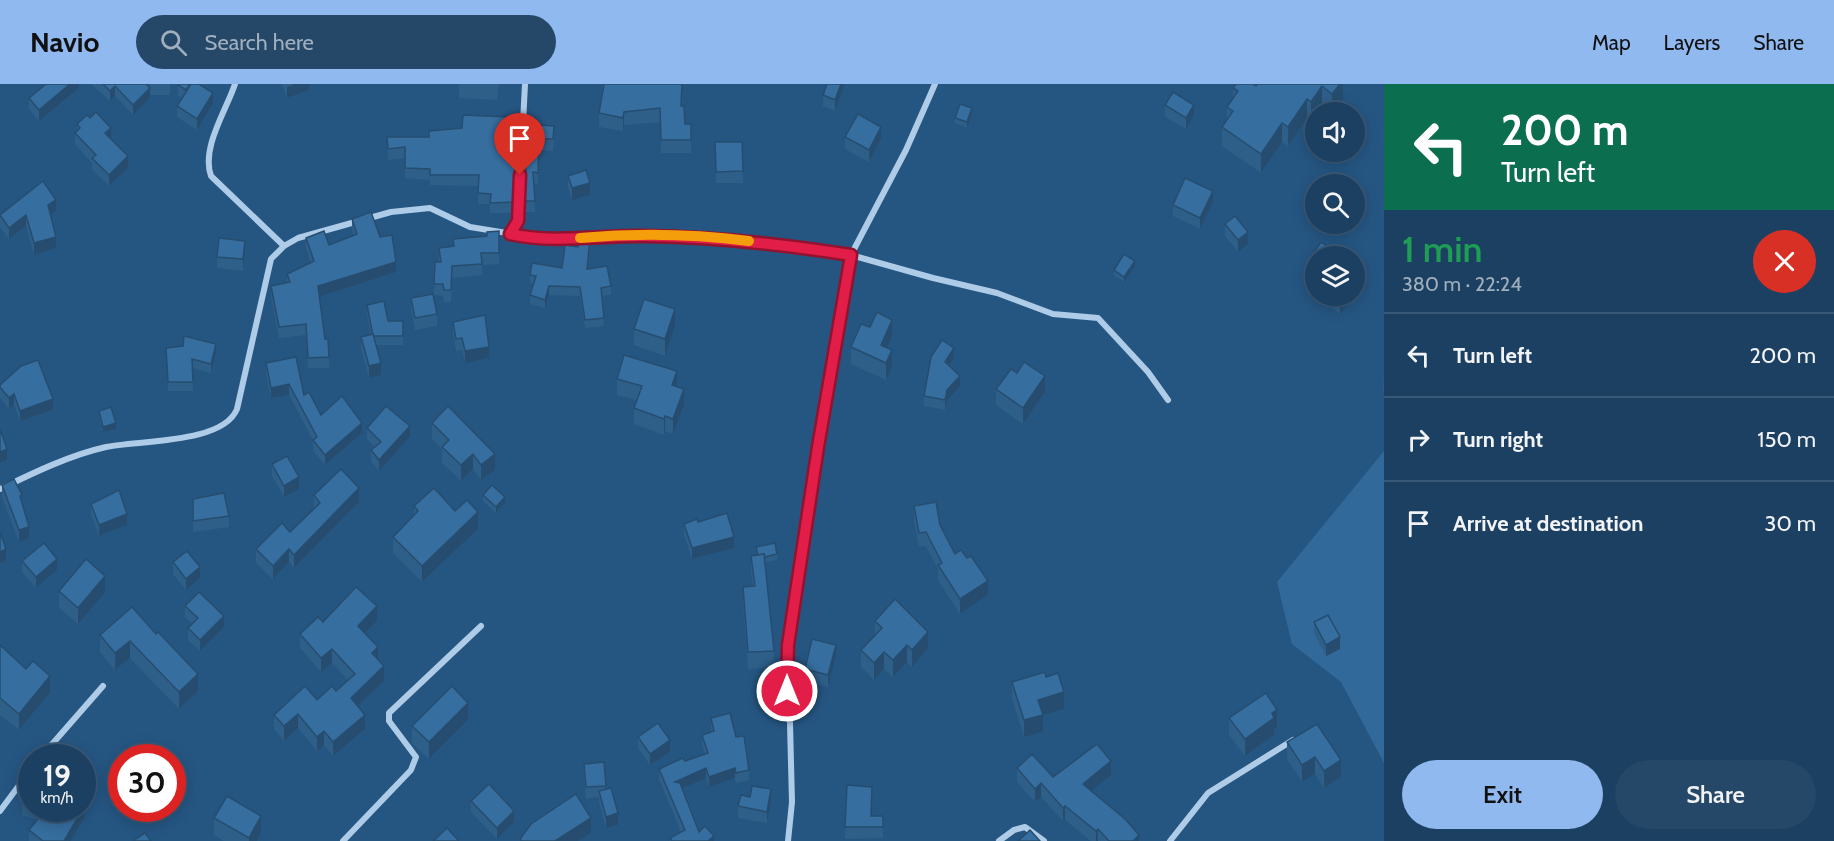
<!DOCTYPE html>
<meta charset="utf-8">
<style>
:root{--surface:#1c4062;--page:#254768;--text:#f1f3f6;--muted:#a0afbe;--line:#3a5977;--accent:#90b9f0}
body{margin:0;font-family:Cabin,sans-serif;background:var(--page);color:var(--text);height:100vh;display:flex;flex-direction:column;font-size:22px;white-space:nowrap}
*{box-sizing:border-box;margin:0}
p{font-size:20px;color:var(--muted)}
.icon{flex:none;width:33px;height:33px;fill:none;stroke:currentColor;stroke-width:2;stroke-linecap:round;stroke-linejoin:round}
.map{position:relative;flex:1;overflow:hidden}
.side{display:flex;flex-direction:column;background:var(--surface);width:450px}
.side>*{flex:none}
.top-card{background:#0b6e4f;color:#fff;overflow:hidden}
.buttons{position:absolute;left:1305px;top:18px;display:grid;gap:12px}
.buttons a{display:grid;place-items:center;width:60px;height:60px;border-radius:50%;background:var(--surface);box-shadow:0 3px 15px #0003,0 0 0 2px var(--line);font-size:30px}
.speed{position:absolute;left:18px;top:660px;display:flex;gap:12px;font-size:30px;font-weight:700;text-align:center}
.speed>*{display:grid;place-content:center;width:78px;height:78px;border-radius:50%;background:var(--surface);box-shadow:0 3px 15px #0003,0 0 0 2px var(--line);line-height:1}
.speed small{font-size:15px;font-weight:400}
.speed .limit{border:9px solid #d22;background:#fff;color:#111}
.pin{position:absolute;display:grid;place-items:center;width:51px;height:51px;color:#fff;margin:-62px -26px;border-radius:50% 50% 50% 0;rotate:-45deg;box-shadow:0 0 6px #0007}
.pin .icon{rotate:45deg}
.me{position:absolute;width:66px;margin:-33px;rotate:0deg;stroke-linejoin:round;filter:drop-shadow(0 0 4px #0008)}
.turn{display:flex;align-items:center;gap:21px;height:126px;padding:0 18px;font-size:27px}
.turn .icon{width:78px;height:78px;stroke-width:2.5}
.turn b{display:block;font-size:42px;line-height:51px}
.round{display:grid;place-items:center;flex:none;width:63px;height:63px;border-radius:32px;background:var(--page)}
.overview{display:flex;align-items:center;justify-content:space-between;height:102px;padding:0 18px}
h1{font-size:36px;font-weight:600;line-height:45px;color:#1e9e55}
.primary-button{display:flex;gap:12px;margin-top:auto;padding:12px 18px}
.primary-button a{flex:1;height:69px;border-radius:36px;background:var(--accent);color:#111;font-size:24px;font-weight:600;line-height:69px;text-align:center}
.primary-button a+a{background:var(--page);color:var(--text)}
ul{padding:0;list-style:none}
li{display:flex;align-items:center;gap:18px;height:84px;padding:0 18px;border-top:2px solid var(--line)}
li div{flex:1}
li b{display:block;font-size:22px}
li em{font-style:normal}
header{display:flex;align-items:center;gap:36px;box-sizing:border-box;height:84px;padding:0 30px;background:var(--accent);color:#111}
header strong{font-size:28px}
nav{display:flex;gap:33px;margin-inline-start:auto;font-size:21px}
.search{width:420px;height:54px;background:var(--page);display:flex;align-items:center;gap:15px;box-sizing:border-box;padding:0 21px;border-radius:33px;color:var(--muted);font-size:22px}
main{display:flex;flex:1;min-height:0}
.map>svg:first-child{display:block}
.green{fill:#30699a}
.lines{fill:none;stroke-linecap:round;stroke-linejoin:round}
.street{stroke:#aecce7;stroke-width:6}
.wall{fill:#2e5f89}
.shaded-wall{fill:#264d6f}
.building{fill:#366e9f;stroke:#264d6f;stroke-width:1.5}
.route-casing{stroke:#92132f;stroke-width:15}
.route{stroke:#e11d48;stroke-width:10}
.slow{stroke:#f59e0b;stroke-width:10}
</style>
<header>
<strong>Navio</strong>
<div class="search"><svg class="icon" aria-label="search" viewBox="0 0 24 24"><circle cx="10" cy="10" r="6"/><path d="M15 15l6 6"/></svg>Search here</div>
<nav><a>Map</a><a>Layers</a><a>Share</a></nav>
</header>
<main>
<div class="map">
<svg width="1384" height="757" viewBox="0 0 1384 757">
<rect width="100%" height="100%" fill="#255682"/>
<path class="green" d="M1384 367V679L1341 598 1292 560 1277 498Z"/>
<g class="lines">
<g class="street">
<path d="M235 0C226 27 201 64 211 92L284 162"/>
<path d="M510 150 518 137 525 0"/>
<path d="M0 405C33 389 70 371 106 363 139 356 223 360 237 325L271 175 284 162 298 154 391 128 430 124 470 143 549 156 615 151 716 153 851 171 933 194 997 209 1053 230 1098 234 1148 288 1168 316"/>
<path d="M40 674 103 602"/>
<path d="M0 727 32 684"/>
<path d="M343 757 411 686 416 673 389 637V629L481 542"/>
<path d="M788 757 792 718 788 561 818 363 851 171 906 66 935 0"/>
<path d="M999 757 1014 746 1025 743 1044 757"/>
<path d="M1170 757 1208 709 1293 656"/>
</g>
</g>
<g class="wall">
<path d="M79 0V4L39 37 29 25V14Z"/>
<path d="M91 0H146L150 4V0H170V11H150V14L133 31 115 12 110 17Z"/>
<path d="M282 0H309V6L287 14Z"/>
<path d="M459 0H499L497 16 459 14Z"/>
<path d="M845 0 835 27 823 22V11Z"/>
<path d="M1343 0V15L1333 28H1331L1322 22 1317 28H1316L1311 37 1307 34 1288 62 1282 58 1261 89 1222 62V43L1227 35V23L1233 14V4L1256 2Z"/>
<path d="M178 1 213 20 197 46 177 33V22L182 14 178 12Z"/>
<path d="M682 12V22L685 40H691V69H661L660 38 624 41 623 47 599 43V29Z"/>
<path d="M1165 21 1194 32 1186 45 1165 33Z"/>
<path d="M972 30 967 44 955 39V34Z"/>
<path d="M77 40 111 55 128 84 109 102 92 85V79L75 60V49L77 47Z"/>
<path d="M508 40 517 51 513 129H490V120H478V102L430 101V96L405 94V74L388 76 387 53H429V47Z"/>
<path d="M528 40 554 53 553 67 539 66 538 100H534L535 128H524Z"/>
<path d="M845 53 881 55 869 78 845 65Z"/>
<path d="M715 58H742L743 99H716Z"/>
<path d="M568 92 590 111 572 116 568 103Z"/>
<path d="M1213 118 1200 145 1173 132V121Z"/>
<path d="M56 127 50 131 56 164 34 171 26 142 9 155 0 143V131Z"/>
<path d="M352 135 380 153 396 188 319 212 325 255 329 273V284H308L306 251 279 254 271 213V202L287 199V190L311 179 306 164V154L329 161 354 152 352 146Z"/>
<path d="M1225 140 1248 160 1238 168 1225 152Z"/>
<path d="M499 147V180L482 181V191L452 194 451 218H444L443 212 434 211 435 178H439V164L453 162V155L487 152Z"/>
<path d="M1321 158 1334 167V172H1336H1316V188L1310 184V174Z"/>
<path d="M578 163 590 164 588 185 611 202V211L602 212 604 242 585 244 580 212 549 211 545 224 530 220V211L534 200 530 199V191L562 184Z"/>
<path d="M245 168 243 187 217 184V173Z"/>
<path d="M1135 183 1124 198 1114 191V186Z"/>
<path d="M1318 212H1351V216L1340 230 1318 213Z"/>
<path d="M411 214 437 230V242L415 246 411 226Z"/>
<path d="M367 221 388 237H403V261H376L381 291 369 294 361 265V253L371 251 367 230Z"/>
<path d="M453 238 489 274 465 279 462 266 456 267 453 249Z"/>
<path d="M675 242 665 272 634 261V245Z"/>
<path d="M892 253 887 264 892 283 886 296 851 280V263Z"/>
<path d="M166 264 216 269 211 289 192 284 193 307H168Z"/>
<path d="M954 274 949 282 960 302 947 317 945 326 924 322V312Z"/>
<path d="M266 279 304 311 321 331 362 349 325 381 313 367V356L289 311 271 314 266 290Z"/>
<path d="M1017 289 1045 308 1023 340 996 321V305Z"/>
<path d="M1384 290V308H1383Z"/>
<path d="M617 295 677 302 684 321 673 350 665 347 664 351 634 340V324L637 316 617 311Z"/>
<path d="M0 301 53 326 20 337 14 321 9 325 0 314Z"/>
<path d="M99 327 116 345 103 348 99 332Z"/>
<path d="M432 339 495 386 481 396 473 385 461 397 442 379V365L432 355Z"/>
<path d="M367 344 410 353 379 387 371 377V366L375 363 367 355Z"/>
<path d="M272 380 299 405 284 413 272 392Z"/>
<path d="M2 401 22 418 29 454 19 458 2 413Z"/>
<path d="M314 411 359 418 294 484 289 478 273 495 256 479V465L290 448 314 425Z"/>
<path d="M483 411 505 419 496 429 483 417Z"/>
<path d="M193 415 229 432V443L193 448Z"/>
<path d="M91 420 127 441 99 452 91 431Z"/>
<path d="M414 422 455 427 478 445 422 498 393 469V453L414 432Z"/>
<path d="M914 422 940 441 955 470 967 474 988 511 960 530 938 496V485L926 462 919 463 914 437Z"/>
<path d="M698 438 734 464 692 475 684 451V440Z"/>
<path d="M756 463 777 470V476L765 478 774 567V583L748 585 743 519V503L753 502 751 488V472L757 471Z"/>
<path d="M22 477 57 486 36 504 22 488Z"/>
<path d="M173 478 200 494 186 506 173 490Z"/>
<path d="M59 507 105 509 78 540 59 524Z"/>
<path d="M185 522 224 543 200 567 188 556V544L192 540 185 533Z"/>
<path d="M132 523 198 607 179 625 130 574 115 586 100 568V551Z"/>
<path d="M377 537 365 549 378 576 384 597 357 622 365 645 333 672 324 661 317 667 298 644 284 657 274 645V631L317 616 336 607 348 596 332 579 321 588 300 564V550L323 538Z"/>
<path d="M875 537 928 564 912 583 907 578 893 593 884 585 874 596 861 583V566L875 551Z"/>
<path d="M1314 538 1340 565 1326 572 1314 549Z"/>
<path d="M0 561 50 609 19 646 0 631Z"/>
<path d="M836 572 828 603 805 597V585Z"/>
<path d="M1046 593 1064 625 1043 631V648L1024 653 1012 615V598Z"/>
<path d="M711 634 736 653 749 686V696L736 699 735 694 709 703 706 694 682 705 699 748 714 757H670V754L681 748 659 695V685L705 670 702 661V651L711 648Z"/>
<path d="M1229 634 1277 643 1274 645V651L1245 672 1229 651Z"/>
<path d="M468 636 429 675 412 659V642Z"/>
<path d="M1317 640 1341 693 1324 704 1315 690 1302 698 1287 675V658Z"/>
<path d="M638 653 670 668 650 681 638 664Z"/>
<path d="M604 678 606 706 618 741 606 744 599 719V713L586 715 584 691V680Z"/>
<path d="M1017 684 1053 693 1111 691 1091 707 1139 757H1091L1065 736 1063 737 1041 713 1035 718 1017 698Z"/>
<path d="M32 705V724H82L84 734 71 757H29V746L37 736 22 731V720Z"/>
<path d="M872 714 871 732H883V754L845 755V743Z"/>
<path d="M471 717 514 738 497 755 471 728Z"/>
<path d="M771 717 767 739 738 734V722Z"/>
<path d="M214 734 261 748 257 757H224L214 751Z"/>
</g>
<g class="shaded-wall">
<path d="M70 0H79V4L39 37V26Z"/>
<path d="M294 0H309V6L287 14V3Z"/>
<path d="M841 0H845L835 27V16Z"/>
<path d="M1340 0H1343V15L1332 28V10Z"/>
<path d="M115 2V12L110 17V7Z"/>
<path d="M1322 2V22L1317 28H1316V30L1311 37V18Z"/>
<path d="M150 4V14L133 31V21Z"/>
<path d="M213 9V20L197 46V35Z"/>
<path d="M1307 15V34L1288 62V43Z"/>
<path d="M1194 21V32L1186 45V34Z"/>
<path d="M972 24V30L967 44V38Z"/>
<path d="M624 28V41L623 47V34Z"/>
<path d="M1282 39V58L1261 89V70Z"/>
<path d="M881 43V55L869 78V66Z"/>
<path d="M111 44V55L105 49Z"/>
<path d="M128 72V84L109 102V91Z"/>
<path d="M590 99V111L572 116V104Z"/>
<path d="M1213 107V118L1200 145V134Z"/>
<path d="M56 116V127L48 133V121Z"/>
<path d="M26 131V142L9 155V144Z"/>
<path d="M1248 148V160L1238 168V156Z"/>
<path d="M56 153V164L34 171V159Z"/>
<path d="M245 157V168L243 187V175Z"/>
<path d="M1135 177V183L1124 198V193Z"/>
<path d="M396 178V188L318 213V202Z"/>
<path d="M549 202V211L545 224V216Z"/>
<path d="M1347 212H1351V216L1340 230V220Z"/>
<path d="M675 225V242L665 272V255Z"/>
<path d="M892 236V253L881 277V261Z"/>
<path d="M216 260V269L211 289V280Z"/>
<path d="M489 263V274L465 279V267Z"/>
<path d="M954 264V274L945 288V278Z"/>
<path d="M892 266V283L886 296V279Z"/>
<path d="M381 279V291L369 294V282Z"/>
<path d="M677 287V303L672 301Z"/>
<path d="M960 292V302L947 317 945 326V316L947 306Z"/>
<path d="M1045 292V308L1023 340V324Z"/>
<path d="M289 300V311L271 314V304Z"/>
<path d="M684 305V321L673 350V335Z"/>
<path d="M14 310V321L9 325V314Z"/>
<path d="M53 315V326L20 337V327Z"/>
<path d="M665 332V347L664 351V335Z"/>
<path d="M116 339V345L103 348V343Z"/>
<path d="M362 339V349L325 381V371Z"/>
<path d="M410 342V353L379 387V376Z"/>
<path d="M7 365V376L0 379V368Z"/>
<path d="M473 370V385L461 397V381Z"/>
<path d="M495 370V386L481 396V381Z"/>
<path d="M299 393V405L284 413V402Z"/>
<path d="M359 404V418L294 484V471Z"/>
<path d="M505 413V419L496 429V423Z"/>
<path d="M478 428V445L422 498V482Z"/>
<path d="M127 430V441L99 452V441Z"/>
<path d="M29 443V454L19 458V446Z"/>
<path d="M734 453V464L692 475V464Z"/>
<path d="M6 465V477L0 479V468Z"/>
<path d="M289 465V478L273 495V482Z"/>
<path d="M57 475V486L36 504V493Z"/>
<path d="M200 483V494L186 506V495Z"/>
<path d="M105 492V509L78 540V524Z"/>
<path d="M988 497V511L960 530V515Z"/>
<path d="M377 522V537L358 556V542Z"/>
<path d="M224 532V543L200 567V556Z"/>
<path d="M928 548V564L912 583V566Z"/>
<path d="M1340 553V565L1326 572V561Z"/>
<path d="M130 557V574L115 586V569Z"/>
<path d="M836 561V572L828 603V591Z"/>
<path d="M907 561V578L893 593V576Z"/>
<path d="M378 563V578L372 569Z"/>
<path d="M332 565V579L321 588V574Z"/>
<path d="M884 568V585L874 596V579Z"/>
<path d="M384 582V597L351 628V614Z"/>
<path d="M198 590V607L179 625V608Z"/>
<path d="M50 592V609L19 646V630Z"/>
<path d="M1064 608V625L1043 631V648L1024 653V636L1038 616Z"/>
<path d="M468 619V636L429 675V658Z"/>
<path d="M1277 626V643L1274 645V651L1245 672V655L1272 629Z"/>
<path d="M298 630V644L284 657V642Z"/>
<path d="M365 631V645L333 672V658Z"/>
<path d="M324 647V661L317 667V653Z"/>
<path d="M670 656V668L650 681V670Z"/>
<path d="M1315 673V690L1302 698V681Z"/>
<path d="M1341 676V693L1324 704V687Z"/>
<path d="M1111 677V691L1083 714V700Z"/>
<path d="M706 684V694L675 708V698Z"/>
<path d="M735 684V694L709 703V693Z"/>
<path d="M1041 699V713L1035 718V705Z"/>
<path d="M771 705V717L767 739V728Z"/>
<path d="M1065 722V736L1063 737V724Z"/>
<path d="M84 723V734L71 757H64Z"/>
<path d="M514 727V738L497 755V744Z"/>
<path d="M618 729V741L606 744V733Z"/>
<path d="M261 732V748L257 757H249V754Z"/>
<path d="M591 734V749L578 757H555Z"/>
<path d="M1098 745V757H1096V747Z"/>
<path d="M1139 751V757H1133Z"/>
<path d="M714 752V757H708Z"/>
</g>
<g class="building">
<path d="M46 0H70L39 26 29 14Z"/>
<path d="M103 0H146L150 4 133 21 115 2 110 7Z"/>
<path d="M178 0H190L186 6 178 1Z"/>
<path d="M191 0H199L213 9 197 35 177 22Z"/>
<path d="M604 0H682L681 22H684L685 40H691V56H661L660 24 624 28 623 34 599 29Z"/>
<path d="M827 0H841L835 16 823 11Z"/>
<path d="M1236 0H1253L1256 2 1257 0H1340L1332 10 1322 2 1311 18 1307 15 1288 43 1282 39 1261 70 1222 43 1233 27 1227 23 1238 7 1233 4Z"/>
<path d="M1173 8 1194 21 1186 34 1165 21Z"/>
<path d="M960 20 972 24 967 38 955 34Z"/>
<path d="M96 28 111 44 105 49 128 72 109 91 92 74 96 71 75 49 80 44 77 40 87 31 90 34Z"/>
<path d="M858 30 881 43 869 66 845 53Z"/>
<path d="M463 31 508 33V40H517L513 118 490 119 491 110 478 109 479 91H430V85L405 84V63L388 65 387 53H429V47L462 44Z"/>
<path d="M528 40 554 42 553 55H539L538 89 533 88 535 117H524Z"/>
<path d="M715 58H742L743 87 716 88Z"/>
<path d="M586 86 590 99 572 104 568 92Z"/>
<path d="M1185 94 1213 107 1200 134 1173 121Z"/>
<path d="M43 97 56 116 48 121 56 153 34 159 26 131 9 144 0 131Z"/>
<path d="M371 128 380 153 392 151 396 178 318 202 325 255H328L329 273 308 274 306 240 279 243 271 202 290 198 287 190 314 177 306 154 324 147 329 161 357 150 352 135Z"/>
<path d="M1235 132 1248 148 1238 156 1225 140Z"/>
<path d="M499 147V169H481L482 180 452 182 451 206H444L443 200H434L435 178H441L439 164 454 162 453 155 487 152V148Z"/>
<path d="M219 154 245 157 243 175 217 173Z"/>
<path d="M579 154 590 155 587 185 607 182 611 202 601 204 604 234 585 236 580 203 549 202 545 216 530 211 536 192 530 191 532 179 562 184 565 161 578 163Z"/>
<path d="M1321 158 1334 167 1332 170 1336 172H1316V178L1310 174Z"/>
<path d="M1124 170 1135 177 1124 193 1114 186Z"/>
<path d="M433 210 437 230 415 234 411 214Z"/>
<path d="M1328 212H1347L1340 220Z"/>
<path d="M644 215 675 225 665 255 634 245Z"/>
<path d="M384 217 388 237H403V252H373L367 221Z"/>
<path d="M877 228 892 236 881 261 892 266 886 279 851 263 861 240 870 243Z"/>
<path d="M485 231 489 263 465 267 462 254 456 255 453 238Z"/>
<path d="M373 250 381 279 369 282 361 253Z"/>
<path d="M184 252 216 260 211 280 192 275 193 298H168L166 264 183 262Z"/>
<path d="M942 256 954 264 945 278 960 292 947 306 945 316 924 312 931 273Z"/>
<path d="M624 271 677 287 672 301 684 305 673 335 665 332 664 335 634 324 642 302 617 295Z"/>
<path d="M296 273 304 311 309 308 321 331 342 312 362 339 325 371 313 356 317 353 289 300 271 304 266 279Z"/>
<path d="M38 276 53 315 20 327 14 310 9 314 0 303V301L21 282Z"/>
<path d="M1024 278 1045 292 1023 324 996 305 1011 285 1017 289Z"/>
<path d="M386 322 410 342 379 376 371 366 381 358 367 344Z"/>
<path d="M448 322 495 370 481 381 473 370 461 381 442 363 449 356 432 339Z"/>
<path d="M111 323 116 339 103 343 99 327Z"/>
<path d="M0 345 7 365 0 368Z"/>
<path d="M287 372 299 393 284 402 272 380Z"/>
<path d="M341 385 359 404 294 471 289 465 273 482 256 465 282 439 290 448 320 419 314 411Z"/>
<path d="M14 395 22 411 20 412 29 443 19 446 2 401Z"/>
<path d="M492 401 505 413 496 423 483 411Z"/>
<path d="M434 404 455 427 467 416 478 428 422 482 393 453 418 427 414 422Z"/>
<path d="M119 406 127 430 99 441 91 420Z"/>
<path d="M224 409 229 432 193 437V415Z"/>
<path d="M936 418 940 441 955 470 961 466 967 474 971 472 988 497 960 515 938 481 942 479 926 448 919 449 914 422Z"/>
<path d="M727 429 734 453 692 464 684 440 697 435 698 438Z"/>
<path d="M0 448 6 465 0 468Z"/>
<path d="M44 459 57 475 36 493 22 477Z"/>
<path d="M775 459 777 470 765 473 764 470 758 471 756 463Z"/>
<path d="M187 467 200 483 186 495 173 478Z"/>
<path d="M764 470 774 567 748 568 743 503 755 502 751 472Z"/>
<path d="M86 475 105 492 78 524 59 507Z"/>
<path d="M356 503 377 522 358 542 378 563 372 569 384 582 351 614 365 631 333 658 324 647 317 653 298 630 284 642 274 631 305 602 317 616 332 602 336 607 355 590 332 565 321 574 300 550 318 533 323 538Z"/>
<path d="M199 508 224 532 200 556 188 544 198 534 185 522Z"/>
<path d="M895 515 928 548 912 566 907 561 893 576 884 568 874 579 861 566 882 544 875 537Z"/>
<path d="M132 523 156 550 158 548 198 590 179 608 130 557 115 569 100 551Z"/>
<path d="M1328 531 1340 553 1326 561 1314 538Z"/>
<path d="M812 555 836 561 828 591 805 585Z"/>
<path d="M0 561 26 585 33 577 50 592 19 630 0 614Z"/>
<path d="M1045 588 1046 593 1058 589 1064 608 1038 616 1043 631 1024 636 1012 598Z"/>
<path d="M452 602 468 619 429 658 412 642Z"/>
<path d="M1266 609 1277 626 1272 629 1274 634 1245 655 1229 634Z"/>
<path d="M730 629 736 653 744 652 749 686 736 689 735 684 709 693 706 684 675 698 680 699 699 748 705 742 714 752 708 757H672L670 754 685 746 659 685 683 674 685 677 708 669 702 651 714 647 711 634Z"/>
<path d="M658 639 670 656 650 670 638 653Z"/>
<path d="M1317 640 1341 676 1324 687 1315 673 1302 681 1287 658Z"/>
<path d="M1097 660 1111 677 1083 700 1125 735 1139 751 1133 757H1109L1098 745 1096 747 1065 722 1063 724 1041 699 1035 705 1017 684 1032 670 1053 693Z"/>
<path d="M604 678 606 702 586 703 584 680Z"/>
<path d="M489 700 514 727 497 744 471 717Z"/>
<path d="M847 701 872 703 871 732H883V743H845Z"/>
<path d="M752 702 771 705 767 728 738 722 741 711 750 713Z"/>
<path d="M28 703 32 705V723L22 720Z"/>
<path d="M611 704 618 729 606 733 599 707Z"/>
<path d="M576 710 591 734 555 757H522L520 755 531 740Z"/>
<path d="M227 712 261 732 249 754 214 734Z"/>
<path d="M82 722 84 723 64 757H43L29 746 44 727 35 724H82Z"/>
<path d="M447 744 459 757H433Z"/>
<path d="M1030 746 1040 757H1018Z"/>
<path d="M145 749 151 757H133Z"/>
</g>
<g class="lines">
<defs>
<path id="route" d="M520 91 518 137 510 150C556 160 600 151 647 152 717 153 781 160 851 171L818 363 788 561 787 607"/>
</defs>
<use href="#route" class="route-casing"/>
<use href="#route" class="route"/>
<path class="slow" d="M580 154C636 149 693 150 749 157"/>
</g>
</svg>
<div class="buttons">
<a><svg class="icon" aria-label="sound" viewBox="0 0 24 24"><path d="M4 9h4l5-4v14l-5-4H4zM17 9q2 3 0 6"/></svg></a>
<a><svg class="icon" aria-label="search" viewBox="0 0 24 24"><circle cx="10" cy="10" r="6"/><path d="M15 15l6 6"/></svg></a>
<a><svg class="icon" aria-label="layers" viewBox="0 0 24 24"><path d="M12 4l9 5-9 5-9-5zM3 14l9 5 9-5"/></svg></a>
</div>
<div class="speed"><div>19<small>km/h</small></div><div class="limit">30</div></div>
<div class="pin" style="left:520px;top:91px;background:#d93025"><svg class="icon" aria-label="arrive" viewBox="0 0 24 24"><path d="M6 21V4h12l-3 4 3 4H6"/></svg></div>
<svg class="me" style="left:787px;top:607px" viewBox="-20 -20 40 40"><circle r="17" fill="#e11d48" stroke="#fff" stroke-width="3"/><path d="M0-11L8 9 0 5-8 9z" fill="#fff"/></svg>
</div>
<section class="side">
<div class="top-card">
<div class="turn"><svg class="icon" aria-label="left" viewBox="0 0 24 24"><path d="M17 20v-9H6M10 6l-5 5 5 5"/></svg><div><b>200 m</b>Turn left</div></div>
</div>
<div class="overview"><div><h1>1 min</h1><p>380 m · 22:24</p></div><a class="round" style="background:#d93025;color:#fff"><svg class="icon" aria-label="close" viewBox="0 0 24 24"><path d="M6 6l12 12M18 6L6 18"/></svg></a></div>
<ul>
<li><svg class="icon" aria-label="left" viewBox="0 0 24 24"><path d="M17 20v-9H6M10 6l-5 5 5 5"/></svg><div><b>Turn left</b></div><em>200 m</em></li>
<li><svg class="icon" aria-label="right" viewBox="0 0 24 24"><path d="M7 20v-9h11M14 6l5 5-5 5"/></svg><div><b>Turn right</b></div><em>150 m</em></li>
<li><svg class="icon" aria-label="arrive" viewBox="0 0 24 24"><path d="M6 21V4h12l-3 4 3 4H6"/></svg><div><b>Arrive at destination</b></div><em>30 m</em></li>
</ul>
<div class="primary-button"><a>Exit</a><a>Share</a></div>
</section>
</main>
